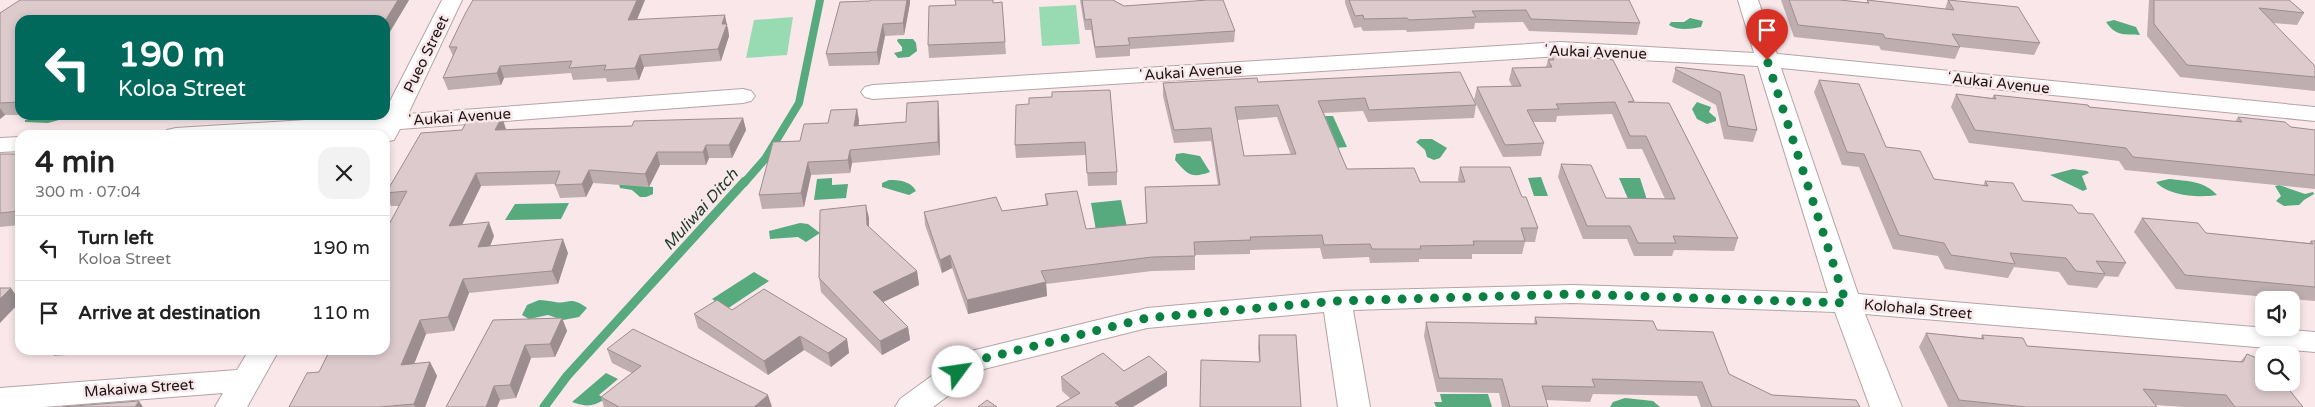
<!DOCTYPE html>
<meta charset="utf-8">
<style>
:root{--surface:#fff;--page:#f2f2f2;--text:#222;--muted:#767676;--line:#e0e0e0}
body{margin:0;font-family:"Varela Round",sans-serif;background:var(--page);color:var(--text);height:100vh;display:flex;flex-direction:column;font-size:19px;white-space:nowrap}
*{box-sizing:border-box;margin:0}
p{font-size:16px;color:var(--muted)}
.icon{flex:none;width:28px;height:28px;fill:none;stroke:currentColor;stroke-width:2;stroke-linecap:round;stroke-linejoin:round}
.map{position:relative;flex:1;overflow:hidden}
.drawer{position:absolute;left:15px;top:130px;width:375px;height:225px;display:flex;flex-direction:column;background:var(--surface);border-radius:15px;box-shadow:0 2px 8px #0003}
.drawer>*{flex:none}
.banner{position:absolute;left:15px;top:15px;width:375px;height:105px;border-radius:15px;box-shadow:0 2px 8px #0003;background:#00695c;color:#fff;overflow:hidden}
.tools{position:absolute;left:2255px;top:291px;display:grid;gap:10px}
.tools a{display:grid;place-items:center;width:45px;height:45px;border-radius:10px;background:var(--surface);box-shadow:0 2px 8px #0003;font-size:25px}
.pin{position:absolute;display:grid;place-items:center;width:42px;height:42px;color:#fff;margin:-51px -21px;border-radius:50% 50% 50% 0;rotate:-45deg;box-shadow:0 0 5px #0007}
.pin .icon{rotate:45deg}
.me{position:absolute;width:55px;margin:-28px;rotate:59deg;stroke-linejoin:round;filter:drop-shadow(0 0 4px #0008)}
.turn{display:flex;align-items:center;gap:18px;height:105px;padding:0 20px;font-size:22px}
.turn .icon{width:65px;height:65px;stroke-width:2.5}
.turn b{display:block;font-size:35px;line-height:42px}
.round{display:grid;place-items:center;flex:none;width:52px;height:52px;border-radius:15px;background:var(--page)}
.overview{display:flex;align-items:center;justify-content:space-between;height:85px;padding:0 20px}
h1{font-size:30px;font-weight:800;line-height:38px}
ul{padding:0;list-style:none}
li{display:flex;align-items:center;gap:15px;height:65px;padding:0 20px;border-top:1px solid var(--line)}
li div{flex:1}
li b{display:block;font-size:19px}
li em{font-style:normal}
.map>svg:first-child{display:block}
.green{fill:#98dbb3}
.water{fill:#57aa7d}
.lines{fill:none;stroke-linecap:round;stroke-linejoin:round}
.stream-far1{stroke:#57aa7d;stroke-width:8}
.stream{stroke:#57aa7d;stroke-width:9}
.street-casing{stroke:#b5a3a6;stroke-width:2}
.street{fill:#fff;fill-rule:evenodd}
.wall{fill:#beaeb0;fill-rule:evenodd}
.shaded-wall{fill:#9b8d90}
.building{fill:#ddcacd;stroke:#9b8d90;fill-rule:evenodd}
.route{stroke:#0b8043;stroke-width:9;stroke-dasharray:0 16.2}
.labels{text-anchor:middle;stroke-width:5;stroke-linejoin:round;paint-order:stroke}
.street-label{font-size:15px;fill:#1c1617;stroke:#fae7ea}
.water-label{font-size:16px;font-style:italic;fill:#193d2a;stroke:#fae7ea}
</style>
<div class="map">
<svg width="2315" height="407" viewBox="0 0 2315 407">
<rect width="100%" height="100%" fill="#fae7ea"/>
<g class="green">
<path d="M1076 5 1080 44 1042 46 1039 7Z"/>
<path d="M793 17 787 55 746 58 754 20Z"/>
</g>
<g class="water">
<path d="M1690 18 1703 21 1701 27C1690 29 1679 31 1669 25L1671 22H1684Z"/>
<path d="M2114 20 2136 27 2140 35C2126 34 2116 37 2106 22Z"/>
<path d="M898 39H913L916 43 917 51 909 57 898 58 894 53 902 51V47L897 41Z"/>
<path d="M1697 102 1711 107 1709 112 1716 118V121L1707 124 1697 119 1692 109Z"/>
<path d="M50 115H69L70 117 48 123 25 122V120Z"/>
<path d="M1321 116H1333L1347 147 1336 148Z"/>
<path d="M1420 139H1432L1447 148 1440 158 1434 160 1427 157 1425 150 1416 142Z"/>
<path d="M1183 153 1200 156 1210 172C1191 179 1187 174 1175 160L1176 154Z"/>
<path d="M2073 169 2087 171 2089 173 2082 176 2087 189 2083 191 2050 175Z"/>
<path d="M1541 177 1548 196H1534L1528 178Z"/>
<path d="M832 178V185L848 184 846 198 814 200 817 179Z"/>
<path d="M1619 178H1640L1648 203 1629 201Z"/>
<path d="M2169 179C2187 181 2205 181 2217 195 2199 198 2168 196 2156 182Z"/>
<path d="M889 180C899 180 911 181 916 191L909 195 882 187V183Z"/>
<path d="M619 184 653 187V194L646 197H640L632 190 620 188Z"/>
<path d="M2279 185 2305 194 2313 192 2314 194 2304 200 2299 205 2284 206 2276 201 2281 196 2275 186Z"/>
<path d="M1121 200 1127 227 1096 230 1091 203Z"/>
<path d="M569 203 561 219 505 220 515 204Z"/>
<path d="M800 223 808 224 820 233 806 242 798 237 770 239 769 231Z"/>
<path d="M754 272 769 281 727 309 712 299Z"/>
<path d="M539 300C545 300 549 301 555 302 569 305 569 295 587 308L579 317 563 320 548 315 529 319 522 315 527 305Z"/>
<path d="M606 373 618 379 599 395 605 399C592 407 587 407 572 402Z"/>
<path d="M1440 394H1488L1492 407H1436L1434 402H1442Z"/>
<path d="M1625 398 1653 401 1660 407H1610L1613 402Z"/>
</g>
<g class="lines">
<path class="stream-far1" d="M744 183 765 159 799 103 820 0"/>
<path class="stream" d="M544 407 567 376 745 181"/>
<defs>
<g id="street">
<path d="M442 0H462L408 114 743 89 751 91 755 96 751 101 743 103 400 129 394 140 385 142V135H373L375 130 297 135H164L167 130 176 128 385 115V111Z"/>
<path d="M1738 0H1758L1777 54 2315 107V121L1781 68 1858 294 2315 332V352L1865 314 1902 407H1870L1835 312 1572 303 1353 310 1370 407H1338L1324 312 1147 328 984 369 933 407H895L900 399 963 353 1147 308 1337 291 1572 285 1828 293 1758 66 1560 56 873 99 865 97 861 92 865 87 873 85 1560 42 1754 53Z"/>
<path d="M20 137V151L0 152V138Z"/>
<path d="M249 350H279L247 407H215L223 393 43 407H0V388L237 370Z"/>
</g>
</defs>
<use href="#street" class="street-casing"/>
<use href="#street" class="street"/>
</g>
<g class="wall">
<path d="M409 0 385 40V20H20V115H5L0 119V13Z"/>
<path d="M907 0H910V3L904 35 885 36 879 65 829 66 826 54Z"/>
<path d="M1080 0H1113L1124 6 1235 31 1234 42 1130 49V56L1096 58 1091 30H1085Z"/>
<path d="M1345 0H1629L1640 23 1637 35 1529 31 1523 22 1475 23 1474 29 1407 32 1406 30 1363 31 1361 27 1354 28 1345 3Z"/>
<path d="M1781 0H1840L1867 3V0L1945 9 1948 0 2040 43 2034 55 1960 47 1955 59 1881 50 1879 46 1794 37Z"/>
<path d="M2149 0H2289L2304 13 2297 25 2273 23 2315 66V91L2180 77 2147 36Z"/>
<path d="M1002 2 1006 54 929 58 928 45 993 3Z"/>
<path d="M637 19 728 27 729 36 721 61 644 67 639 80 607 82 606 78 573 80 571 73 504 78 501 85 448 90 443 78 453 56 449 47Z"/>
<path d="M1550 53 1634 102 1738 238 1734 251 1674 250 1672 256H1634L1627 239H1583L1558 177 1561 164 1606 198 1665 199 1642 149H1627L1612 114 1557 116 1556 122H1533L1544 143 1541 156 1503 157 1474 100 1477 87 1512 86 1509 80 1512 68 1546 67Z"/>
<path d="M1676 67 1744 75 1757 130 1753 142 1724 139 1716 105 1672 82Z"/>
<path d="M1819 80 1886 147 1934 179 1983 186 1985 181 2023 201 2078 213 2126 263 2118 277 2105 276 2097 288 2068 285 2059 272 2014 267 2008 278 1945 269 1938 256 1893 249 1859 167 1842 165 1814 92Z"/>
<path d="M1258 82 1476 105 1474 118 1368 122 1363 111 1324 113 1347 169 1420 182H1459L1458 180 1460 167 1522 197 1538 228 1535 242H1525L1522 254H1472V259H1419V262L1370 263 1369 257 1323 259 1320 248 1250 250V254L1195 255V270L1152 271 1046 284 1047 296 968 314 952 268 942 273 925 225 924 212 1002 211 1046 205 1045 194 1086 229 1146 223 1145 187 1218 185 1211 141 1174 143 1163 96V83ZM1277 117 1291 155 1244 156 1237 120Z"/>
<path d="M1956 94 1992 98 1994 95 2089 107 2235 122 2238 117 2291 127 2315 130V189L2125 170 2119 161 1969 143 1951 107Z"/>
<path d="M1052 97 1117 172V185L1088 186 1086 155 1016 158 1015 145 1029 104Z"/>
<path d="M938 101 939 114 940 155 852 163 850 173 811 175 804 207 762 209 759 195 828 123 857 109 859 121V125L906 122Z"/>
<path d="M743 118 746 130 732 158H709L706 165H660L649 187 593 183 586 197 560 198 555 185V184L481 186 462 225 494 236 490 246 568 253 558 284 469 293 454 331 426 334 414 364 430 362 437 376 425 407H289L319 372 400 206H391L386 193 506 129 632 126Z"/>
<path d="M0 154H20V225L0 227Z"/>
<path d="M869 218V227L917 271 919 285 883 302 908 327 910 340 882 355 821 292 819 278Z"/>
<path d="M2142 218 2206 233 2309 243 2311 241H2315V301L2176 289 2134 232Z"/>
<path d="M732 310 847 339 849 353 831 367 804 350 768 375 698 328 694 314Z"/>
<path d="M1535 317 1657 330 1729 374 1772 395 1860 407H1701L1697 396 1593 394 1590 402 1546 400 1548 407H1502L1499 393 1437 392 1424 336 1426 322 1534 324Z"/>
<path d="M562 318 567 331 555 357 531 358 516 398 500 400 497 407H446L493 320Z"/>
<path d="M1926 333 1981 338 1982 335 2027 346 2240 362 2247 354 2287 387 2303 407H2184L2155 405 2157 407H1948L1919 347Z"/>
<path d="M1259 335 1301 407 1259 361 1258 348Z"/>
<path d="M607 349 772 407H604L601 397 632 373 612 363Z"/>
<path d="M50 350H130L54 356Z"/>
<path d="M1124 371 1167 386 1071 399 1062 391 1061 377Z"/>
</g>
<g class="shaded-wall">
<path d="M398 0H409L385 40V21Z"/>
<path d="M637 0H645L632 32 628 20Z"/>
<path d="M907 0H910V3L904 35 903 23Z"/>
<path d="M725 15 729 36 721 61 718 49 722 24Z"/>
<path d="M883 24 885 36 879 65 877 52Z"/>
<path d="M640 55 644 67 639 80 635 68Z"/>
<path d="M500 66 504 78 501 85 497 73Z"/>
<path d="M938 101 939 114 940 155 938 142Z"/>
<path d="M0 108 5 115 0 119Z"/>
<path d="M857 109 859 121 856 138 854 126Z"/>
<path d="M502 117 506 129 499 143 495 130Z"/>
<path d="M743 118 746 130 732 158 729 145Z"/>
<path d="M706 145 709 158 706 165 703 152Z"/>
<path d="M850 150 852 163 850 173 848 160Z"/>
<path d="M657 152 660 165 649 187 645 174Z"/>
<path d="M808 162 811 175 804 207 801 193Z"/>
<path d="M589 170 593 183 586 197 582 184Z"/>
<path d="M476 173 481 186 455 239 449 226Z"/>
<path d="M866 205 869 218V238L867 225Z"/>
<path d="M489 222 494 236 484 261 478 247Z"/>
<path d="M563 239 568 253 558 284 552 271Z"/>
<path d="M950 255 952 268 942 273 940 260Z"/>
<path d="M917 271 919 285 875 306 873 292Z"/>
<path d="M463 279 469 293 454 331 448 317Z"/>
<path d="M1046 282 1047 296 968 314 967 300Z"/>
<path d="M11 288 20 301V302L0 323V299Z"/>
<path d="M562 318 567 331 555 357 550 344Z"/>
<path d="M420 320 426 334 408 379 401 365Z"/>
<path d="M908 327 910 340 882 355 880 341Z"/>
<path d="M800 336 804 350 768 375 764 361Z"/>
<path d="M847 339 849 353 831 367 828 353Z"/>
<path d="M525 345 531 358 516 398 510 385Z"/>
<path d="M430 362 437 376 425 407H415L414 404Z"/>
<path d="M1167 372V386L1133 407H1115V403Z"/>
<path d="M494 386 500 400 497 407H486Z"/>
<path d="M768 395 772 407H754Z"/>
<path d="M139 401 143 407H135Z"/>
</g>
<g class="building">
<path d="M20 0H398L385 21V20H20V102L0 103V13Z"/>
<path d="M473 0H637L628 20 725 15 722 24H727L718 49 640 55 635 68 604 70 606 65 569 68 572 61 500 66 497 73 443 78 457 47H449L465 14Z"/>
<path d="M871 0H907L903 23 883 24 877 52 826 54 840 2 870 1Z"/>
<path d="M955 0H993V3L1002 2 1005 42 928 45 929 6 956 5Z"/>
<path d="M1082 0H1113L1124 6 1208 0H1223L1235 31 1128 38 1130 45 1095 47 1091 19 1085 20Z"/>
<path d="M1349 0H1629L1640 23 1531 19 1526 10 1472 11 1476 17 1409 20 1407 18 1364 19 1363 15 1355 16Z"/>
<path d="M1789 0H1840L1869 3 1867 0 1954 10 1948 0 2018 7 2040 43 1952 34 1960 47 1885 38 1883 34 1798 25Z"/>
<path d="M2154 0H2289L2304 13 2259 8 2315 66V77L2187 65 2154 24Z"/>
<path d="M1550 53 1613 60 1634 101 1628 102 1669 103 1738 238 1673 236 1676 243H1638L1630 226H1587L1561 164 1591 165 1606 198 1675 199 1646 136H1630L1615 102 1556 104 1559 109 1527 110 1544 143 1505 145 1477 87 1521 86 1512 68 1552 67 1548 60H1554Z"/>
<path d="M1676 67 1744 75 1757 130 1728 126 1720 92 1675 69Z"/>
<path d="M1460 72 1476 105 1369 110 1365 98 1318 101 1347 169 1414 168 1420 182H1465L1460 167H1510L1522 197H1526L1538 228H1521L1525 241H1473L1474 245 1420 246 1421 249H1372L1370 244 1324 245 1322 235 1250 237 1251 240 1194 242 1195 256 1152 257 1041 271 1046 282 967 300 950 255 940 260 924 212 996 197 1002 211 1048 205 1045 194 1077 191 1086 229 1147 223 1145 187 1220 185 1211 128 1174 130 1163 83 1257 78 1258 82ZM1278 105 1296 154 1244 156 1235 107Z"/>
<path d="M1819 80 1859 84 1886 147 1920 151 1934 179 1988 186 1985 181 2013 183 2023 201 2072 205 2078 213 2093 214 2126 263 2096 261 2105 274 2076 271 2066 258 2010 253 2015 264 1951 255 1944 243 1899 235 1864 154 1847 152Z"/>
<path d="M1110 90 1117 172 1087 173 1085 142 1015 145 1016 105 1029 104V98L1052 97V92Z"/>
<path d="M1956 94 1996 99 1994 95 2088 105 2089 107 2242 122 2238 117 2285 122 2291 127 2315 130V175L2133 157 2126 148 1975 130Z"/>
<path d="M938 101V142L850 150 848 160 808 162 801 193 759 195 773 142 800 141 804 124 828 123 831 110 857 109 854 126 906 122 907 103Z"/>
<path d="M502 117 495 130 632 126 634 121 743 118 729 145H706L703 152H657L645 174 589 170 582 184 555 185 560 171 476 173 449 226 489 222 478 247 563 239 552 271 463 279 448 317 420 320 401 365 430 362 414 404 379 407H289L307 373 319 372 330 350H385V232L407 191 386 193 421 133 462 130 468 119Z"/>
<path d="M0 154H20V211L0 213Z"/>
<path d="M866 205 867 225 917 271 873 292 908 327 880 341 819 278 820 210Z"/>
<path d="M2142 218 2198 223 2206 233 2313 244 2311 241H2315V287L2185 275Z"/>
<path d="M0 288H11L0 299Z"/>
<path d="M764 289 847 339 828 353 800 336 764 361 694 314 717 300 732 310Z"/>
<path d="M1535 317 1653 321 1657 330 1713 332 1729 374 1772 395 1856 400 1860 407H1712L1702 382 1592 379 1595 387 1542 386 1548 407H1510L1502 379 1439 378 1426 322 1537 324Z"/>
<path d="M562 318 550 344 525 345 510 385 494 386 486 407H446L493 320Z"/>
<path d="M633 329 768 395 754 407H619L601 397 641 366 607 349Z"/>
<path d="M1926 333 1984 339 1982 335 2023 338 2027 346 2243 362 2247 354 2264 361V382H2290L2287 387 2303 407H2235L2226 395 2143 389 2157 407H2026L1959 400Z"/>
<path d="M1259 335H1296L1301 407H1200L1201 360 1260 362Z"/>
<path d="M1103 353 1124 371 1149 356 1167 372 1115 403 1120 407H1056L1080 393 1061 377Z"/>
<path d="M2291 373 2295 375 2291 380Z"/>
<path d="M987 400 997 407H978Z"/>
<path d="M139 401 135 407H62Z"/>
</g>
<g class="lines">
<path class="route" d="M958 372 974 361 1147 318 1337 301 1572 294 1846 303 1767 60"/>
</g>
<g class="labels">
<g class="street-label">
<text transform="translate(1595 52) rotate(2)" y="5">ʻAukai Avenue</text>
<text transform="translate(426 54) rotate(-64)" y="5">Pueo Street</text>
<text transform="translate(1190 72) rotate(-4)" y="5">ʻAukai Avenue</text>
<text transform="translate(1998 83) rotate(6)" y="5">ʻAukai Avenue</text>
<text transform="translate(459 117) rotate(-4)" y="5">ʻAukai Avenue</text>
<text transform="translate(1918 309) rotate(5)" y="5">Kolohala Street</text>
<text transform="translate(139 388) rotate(-4)" y="5">Makaiwa Street</text>
</g>
<g class="water-label">
<text transform="translate(700 209) rotate(-48)" y="6">Muliwai Ditch</text>
</g>
</g>
</svg>
<div class="tools">
<a><svg class="icon" aria-label="sound" viewBox="0 0 24 24"><path d="M4 9h4l5-4v14l-5-4H4zM17 9q2 3 0 6"/></svg></a>
<a><svg class="icon" aria-label="search" viewBox="0 0 24 24"><circle cx="10" cy="10" r="6"/><path d="M15 15l6 6"/></svg></a>
</div>
<div class="pin" style="left:1767px;top:60px;background:#d93025"><svg class="icon" aria-label="arrive" viewBox="0 0 24 24"><path d="M6 21V4h12l-3 4 3 4H6"/></svg></div>
<svg class="me" style="left:958px;top:372px" viewBox="-20 -20 40 40"><circle r="19" fill="#fff"/><path d="M0-13L10 11 0 6-10 11z" fill="#0b8043"/></svg>
<div class="banner">
<div class="turn"><svg class="icon" aria-label="left" viewBox="0 0 24 24"><path d="M17 20v-9H6M10 6l-5 5 5 5"/></svg><div><b>190 m</b>Koloa Street</div></div>
</div>
<section class="drawer">
<div class="overview"><div><h1>4 min</h1><p>300 m · 07:04</p></div><a class="round"><svg class="icon" aria-label="close" viewBox="0 0 24 24"><path d="M6 6l12 12M18 6L6 18"/></svg></a></div>
<ul>
<li><svg class="icon" aria-label="left" viewBox="0 0 24 24"><path d="M17 20v-9H6M10 6l-5 5 5 5"/></svg><div><b>Turn left</b><p>Koloa Street</p></div><em>190 m</em></li>
<li><svg class="icon" aria-label="arrive" viewBox="0 0 24 24"><path d="M6 21V4h12l-3 4 3 4H6"/></svg><div><b>Arrive at destination</b></div><em>110 m</em></li>
</ul>
</section>
</div>
